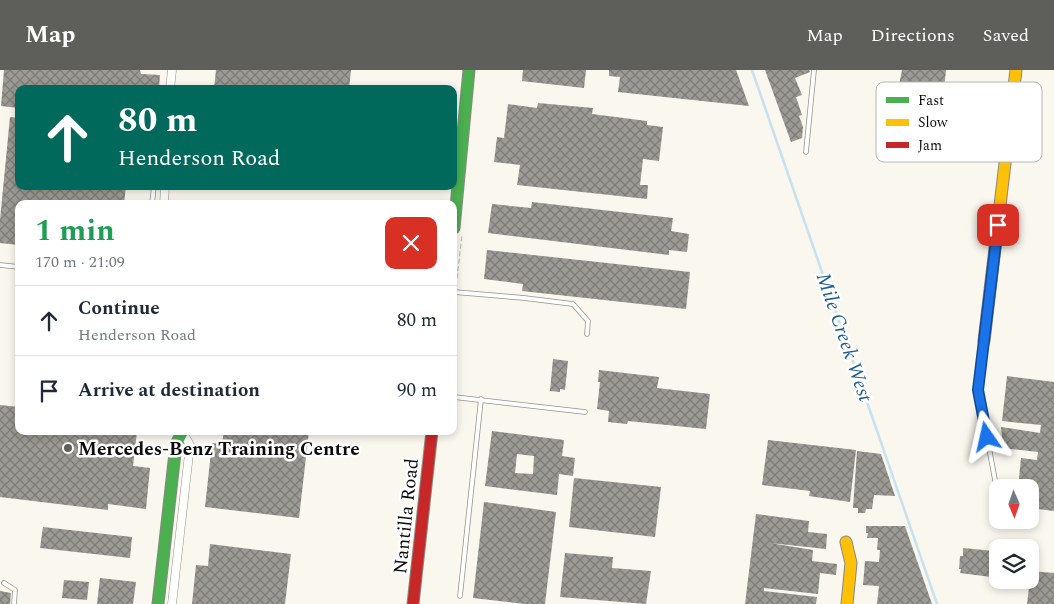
<!DOCTYPE html>
<meta charset="utf-8">
<style>
:root{--surface:#fff;--page:#f6f6f7;--text:#1f2937;--muted:#747a83;--line:#e0e1e3;--accent:#5e5e5a}
body{margin:0;font-family:Spectral,serif;background:var(--page);color:var(--text);height:100vh;display:flex;flex-direction:column;font-size:19px;white-space:nowrap}
*{box-sizing:border-box;margin:0}
p{font-size:16px;color:var(--muted)}
.icon{flex:none;width:28px;height:28px;fill:none;stroke:currentColor;stroke-width:2;stroke-linecap:round;stroke-linejoin:round}
.map{position:relative;flex:1;overflow:hidden}
.drawer{position:absolute;left:15px;top:130px;width:442px;height:235px;display:flex;flex-direction:column;background:var(--surface);border-radius:10px;box-shadow:0 2px 8px #0003}
.drawer>*{flex:none}
.hud{position:absolute;left:15px;top:15px;width:442px;height:105px;border-radius:10px;box-shadow:0 2px 8px #0003;background:#00695c;color:#fff;overflow:hidden}
.needle{width:32px;rotate:178deg}
.tools{position:absolute;left:989px;top:409px;display:grid;gap:10px}
.tools a{display:grid;place-items:center;width:50px;height:50px;border-radius:10px;background:var(--surface);box-shadow:0 2px 8px #0003;font-size:25px}
.pin{position:absolute;display:grid;place-items:center;width:42px;height:42px;color:#fff;margin:-21px;border-radius:10px;box-shadow:0 2px 8px #0006}
.me{position:absolute;width:55px;margin:-28px;rotate:349deg;stroke-linejoin:round;filter:drop-shadow(0 0 4px #0008)}
.turn{display:flex;align-items:center;gap:18px;height:105px;padding:0 20px;font-size:22px}
.turn .icon{width:65px;height:65px;stroke-width:2.5}
.turn b{display:block;font-size:35px;line-height:42px}
.round{display:grid;place-items:center;flex:none;width:52px;height:52px;border-radius:10px;background:var(--page)}
.headline{display:flex;align-items:center;justify-content:space-between;height:85px;padding:0 20px}
h1{font-size:30px;font-weight:700;line-height:38px;color:#1e9e55}
ul{padding:0;list-style:none}
li{display:flex;align-items:center;gap:15px;height:70px;padding:0 20px;border-top:1px solid var(--line)}
li div{flex:1}
li b{display:block;font-size:19px}
li em{font-style:normal}
header{display:flex;align-items:center;gap:30px;box-sizing:border-box;height:70px;padding:0 25px;background:var(--accent);color:#fff}
header strong{font-size:24px}
nav{display:flex;gap:28px;margin-inline-start:auto;font-size:18px}
.map>svg:first-child{display:block}
.lines{fill:none;stroke-linecap:round;stroke-linejoin:round}
.stream{stroke:#c7e1f1;stroke-width:2.5}
.building{fill:url(#building-cross-hatch);fill-rule:evenodd}
.lane-casing{stroke:#92918d;stroke-width:5.5}
.street-casing{stroke:#92918d;stroke-width:9}
.fast-casing{stroke:#898884;stroke-width:13}
.slow-casing{stroke:#898884;stroke-width:13}
.jam-casing{stroke:#898884;stroke-width:13}
.path{stroke:#b7b6b5;stroke-width:1;stroke-dasharray:5 2.5;stroke-linecap:butt}
.lane{stroke:#fefefc;stroke-width:4}
.street{stroke:#fefefc;stroke-width:8}
.fast{stroke:#4caf50;stroke-width:11}
.slow{stroke:#ffc107;stroke-width:11}
.jam{stroke:#c62828;stroke-width:11}
.route-casing{stroke:#114b97;stroke-width:12}
.route{stroke:#1a73e8;stroke-width:9}
.poi-dot{fill:#5e5e5a;stroke:#fff;stroke-width:2}
.labels{text-anchor:middle;stroke-width:5;stroke-linejoin:round;paint-order:stroke}
.poi-label{font-size:19px;font-weight:bold;fill:#0b0b0b;stroke:#fff;text-anchor:start}
.street-label{font-size:19px;fill:#0b0b0b;stroke:#fff}
.water-label{font-size:20px;font-style:italic;fill:#1d5c93;stroke:#fff}
.key{fill:#fff;stroke:#b6b6b6;stroke-width:1}
.key-label{font-size:14px;fill:#0b0b0b}
</style>
<header>
<strong>Map</strong>
<nav><a>Map</a><a>Directions</a><a>Saved</a></nav>
</header>
<div class="map">
<svg width="1054" height="534" viewBox="0 0 1054 534">
<defs>
<pattern id="building-cross-hatch" width="8" height="8" patternUnits="userSpaceOnUse" patternTransform="scale(1.25)"><rect width="8" height="8" fill="#9c9a94"/><path d="M0 0l8 8M0 8l8-8" fill="none" stroke="#7d7c77"/></pattern>
</defs>
<rect width="100%" height="100%" fill="#f9f7ee"/>
<g class="lines">
<path class="stream" d="M752 0 937 534"/>
</g>
<g class="building">
<path d="M4 0H140L141 4 160 5 159 18 140 17V19H19V38L1 36Z"/>
<path d="M216 0H351L349 19H214Z"/>
<path d="M523 0H586L584 18 522 11Z"/>
<path d="M609 0H736L749 36 618 22 620 7 609 6Z"/>
<path d="M765 0H809L810 2 795 8 802 25 796 27 802 45 799 46 803 57 802 68 791 72Z"/>
<path d="M902 0H946L944 19 899 15Z"/>
<path d="M538 33 593 38 592 44 647 51V55L663 57 659 91 643 89 640 115H648L647 129 517 115 520 95 494 92 497 67 504 68 508 34 537 38Z"/>
<path d="M10 47 19 48V116H126L124 134H19V175L0 173V150Z"/>
<path d="M532 132 673 148 671 161 689 164 687 182 669 180V185L488 163 492 134 531 138Z"/>
<path d="M487 180 690 202 686 239 522 221 523 214 484 209Z"/>
<path d="M553 289 568 291 565 320 560 319V322L550 321Z"/>
<path d="M599 300 659 307 657 318 710 324 706 359 628 351 627 354 608 352 609 341 597 339 600 312H598Z"/>
<path d="M1007 306 1054 312V441L1030 438V418H1018L1021 388 1037 390 1038 382 1003 378 1001 357 1040 363 1041 355 1002 351Z"/>
<path d="M0 335 19 337V361H137L133 396 150 398 146 439 108 434V440L0 427Z"/>
<path d="M224 361H309L299 448 205 437 212 373 222 374Z"/>
<path d="M492 361 564 370 562 386 575 388 573 406 559 404 557 425 485 416ZM517 384 534 386 533 404 515 403Z"/>
<path d="M768 370 856 380 850 432 809 426 810 421 762 415Z"/>
<path d="M857 381 881 384 895 426 874 425 872 439H866L865 443H858V438H853Z"/>
<path d="M574 408 661 417 655 467 569 457Z"/>
<path d="M484 432 556 442 545 534H525L473 528Z"/>
<path d="M756 444 809 451 808 462 827 464 826 479 770 473 813 480 812 491 837 494 836 505 820 503 818 524 764 518V521L817 527 816 534H745Z"/>
<path d="M866 456H905L932 534H877L879 516 863 515 865 491 879 492 880 480H877L878 468H867L868 463H866Z"/>
<path d="M43 457 132 467 130 488 40 478Z"/>
<path d="M210 474 291 484 285 534H192L196 495 208 496Z"/>
<path d="M963 478 994 481 991 507 960 503 961 499H959L960 486H963Z"/>
<path d="M565 483 613 487 612 498 651 501 646 534 560 527Z"/>
<path d="M1031 501 1054 503V534H1027Z"/>
<path d="M100 508 136 512 133 534H97Z"/>
<path d="M64 510 89 512 87 530 62 528Z"/>
<path d="M0 521 11 523 10 534H0Z"/>
</g>
<g class="lines">
<defs>
<g id="lane">
<path d="M806 82 814 0"/>
<path d="M152 134 154 116"/>
<path d="M0 195 19 197"/>
<path d="M454 222 524 228 573 234 588 251 587 264"/>
<path d="M984 273 978 319 998 426"/>
<path d="M454 327 585 342"/>
<path d="M1010 450 1016 452"/>
<path d="M4 513 15 520 14 534"/>
<path d="M460 526 481 329"/>
</g>
<g id="street">
<path d="M170 19 172 0"/>
<path d="M164 134 165 116"/>
<path d="M172 534 190 375 183 363"/>
</g>
<g id="fast">
<path d="M454 158 469 0"/>
<path d="M158 534 176 374 183 361"/>
</g>
<g id="slow">
<path d="M984 271 1016 0"/>
<path d="M846 472 851 493 847 534"/>
</g>
<path id="jam" d="M413 534 432 361"/>
</defs>
<use href="#lane" class="lane-casing"/>
<use href="#street" class="street-casing"/>
<use href="#fast" class="fast-casing"/>
<use href="#slow" class="slow-casing"/>
<use href="#jam" class="jam-casing"/>
<g class="path">
<path d="M456 216 462 165"/>
<path d="M454 239 455 228"/>
</g>
<use href="#lane" class="lane"/>
<use href="#street" class="street"/>
<use href="#fast" class="fast"/>
<use href="#slow" class="slow"/>
<use href="#jam" class="jam"/>
</g>
<g class="lines">
<defs>
<path id="route" d="M987 367 978 320 998 155"/>
</defs>
<use href="#route" class="route-casing"/>
<use href="#route" class="route"/>
</g>
<circle class="poi-dot" cx="68" cy="378" r="5"/>
<g class="labels">
<g class="poi-label">
<text x="78" y="385">Mercedes-Benz Training Centre</text>
</g>
<g class="street-label">
<text transform="translate(405 446) rotate(-84)" y="7">Nantilla Road</text>
</g>
<g class="water-label">
<text transform="translate(845 267) rotate(71)" y="7">Mile Creek West</text>
</g>
</g>
<rect x="876" y="12" width="166" height="80" rx="8" class="key"/>
<rect x="886" y="27" width="23" height="6" fill="#4caf50"/>
<rect x="886" y="49" width="23" height="7" fill="#ffc107"/>
<rect x="886" y="72" width="23" height="6" fill="#c62828"/>
<g class="key-label">
<text x="918" y="35">Fast</text>
<text x="918" y="57">Slow</text>
<text x="918" y="80">Jam</text>
</g>
</svg>
<div class="tools">
<a><svg class="needle" viewBox="-14 -14 28 28"><path d="M0-13l5 13h-10z" fill="#e53935"/><path d="M0 13l5-13h-10z" fill="#747a83"/></svg></a>
<a><svg class="icon" aria-label="layers" viewBox="0 0 24 24"><path d="M12 4l9 5-9 5-9-5zM3 14l9 5 9-5"/></svg></a>
</div>
<div class="pin" style="left:998px;top:155px;background:#d93025"><svg class="icon" aria-label="arrive" viewBox="0 0 24 24"><path d="M6 21V4h12l-3 4 3 4H6"/></svg></div>
<svg class="me" style="left:987px;top:367px" viewBox="-20 -20 40 40"><path d="M0-17L14 15 0 8-14 15z" fill="#1a73e8" stroke="#fff" stroke-width="4"/></svg>
<div class="hud">
<div class="turn"><svg class="icon" aria-label="ahead" viewBox="0 0 24 24"><path d="M12 20V5M6 11l6-6 6 6"/></svg><div><b>80 m</b>Henderson Road</div></div>
</div>
<section class="drawer">
<div class="headline"><div><h1>1 min</h1><p>170 m · 21:09</p></div><a class="round" style="background:#d93025;color:#fff"><svg class="icon" aria-label="close" viewBox="0 0 24 24"><path d="M6 6l12 12M18 6L6 18"/></svg></a></div>
<ul>
<li><svg class="icon" aria-label="ahead" viewBox="0 0 24 24"><path d="M12 20V5M6 11l6-6 6 6"/></svg><div><b>Continue</b><p>Henderson Road</p></div><em>80 m</em></li>
<li><svg class="icon" aria-label="arrive" viewBox="0 0 24 24"><path d="M6 21V4h12l-3 4 3 4H6"/></svg><div><b>Arrive at destination</b></div><em>90 m</em></li>
</ul>
</section>
</div>
